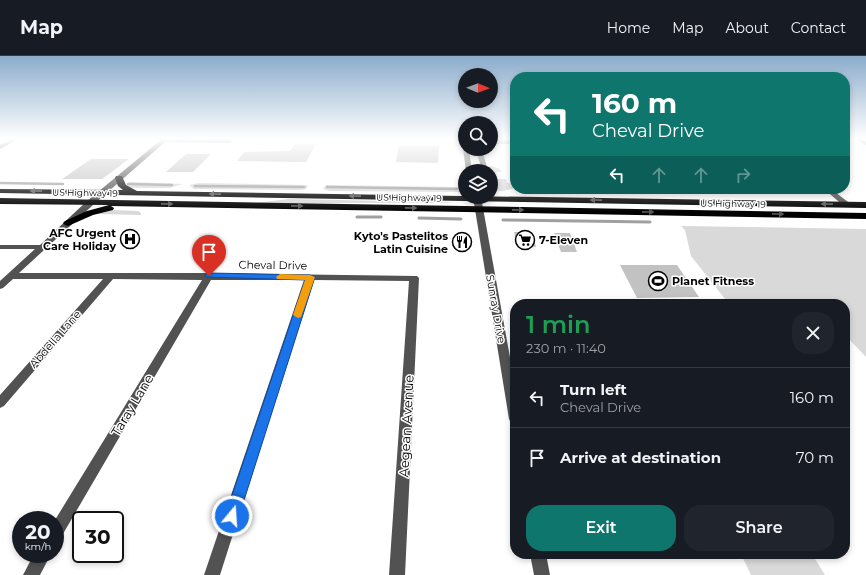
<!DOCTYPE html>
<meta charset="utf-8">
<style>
:root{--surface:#171b24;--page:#20242c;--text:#f1f3f6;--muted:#9ea1a6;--line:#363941;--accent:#0f766e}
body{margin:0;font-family:Montserrat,sans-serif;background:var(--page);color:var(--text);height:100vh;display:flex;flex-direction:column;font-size:15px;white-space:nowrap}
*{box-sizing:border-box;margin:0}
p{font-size:13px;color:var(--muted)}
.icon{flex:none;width:22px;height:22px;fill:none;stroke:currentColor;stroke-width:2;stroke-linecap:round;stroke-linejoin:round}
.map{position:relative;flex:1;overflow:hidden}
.details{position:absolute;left:510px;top:243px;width:340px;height:260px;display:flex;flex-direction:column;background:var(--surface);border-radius:16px;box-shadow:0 2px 6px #0003}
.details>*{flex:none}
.banner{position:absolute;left:510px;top:16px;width:340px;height:122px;border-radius:16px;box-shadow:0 2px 6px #0003;background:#0f766e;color:#fff;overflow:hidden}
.needle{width:26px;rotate:91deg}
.controls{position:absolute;left:458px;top:12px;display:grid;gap:8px}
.controls a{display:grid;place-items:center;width:40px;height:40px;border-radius:50%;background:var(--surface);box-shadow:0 2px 6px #0003;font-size:20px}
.speed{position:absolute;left:12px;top:455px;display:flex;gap:8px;font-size:20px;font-weight:700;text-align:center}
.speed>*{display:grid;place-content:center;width:52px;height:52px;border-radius:50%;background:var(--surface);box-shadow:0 2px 6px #0003;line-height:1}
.speed small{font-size:10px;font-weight:400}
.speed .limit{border:2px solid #111;border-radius:6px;background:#fff;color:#111}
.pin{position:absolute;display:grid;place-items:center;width:34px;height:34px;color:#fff;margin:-41px -17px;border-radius:50% 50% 50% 0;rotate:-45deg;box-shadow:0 0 4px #0007}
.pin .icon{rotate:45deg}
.me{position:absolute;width:44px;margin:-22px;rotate:18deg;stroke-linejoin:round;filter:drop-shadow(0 0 3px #0008)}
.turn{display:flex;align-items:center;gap:14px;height:84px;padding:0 16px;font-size:18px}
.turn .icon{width:52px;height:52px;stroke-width:2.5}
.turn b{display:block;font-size:28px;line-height:34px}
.lanes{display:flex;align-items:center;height:38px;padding:0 16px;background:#0003;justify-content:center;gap:20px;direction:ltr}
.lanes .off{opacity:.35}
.round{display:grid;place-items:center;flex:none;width:42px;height:42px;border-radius:16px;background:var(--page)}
.head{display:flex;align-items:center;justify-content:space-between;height:68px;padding:0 16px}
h1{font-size:24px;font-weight:600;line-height:30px;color:#1e9e55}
.cta{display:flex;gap:8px;margin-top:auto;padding:8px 16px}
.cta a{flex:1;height:46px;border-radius:16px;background:var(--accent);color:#fff;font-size:16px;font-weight:600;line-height:46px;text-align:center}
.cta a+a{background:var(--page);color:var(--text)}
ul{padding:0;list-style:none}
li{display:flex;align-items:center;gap:12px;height:60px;padding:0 16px;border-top:1px solid var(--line)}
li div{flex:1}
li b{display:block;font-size:15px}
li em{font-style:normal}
header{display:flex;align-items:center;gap:24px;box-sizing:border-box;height:56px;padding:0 20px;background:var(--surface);border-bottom:1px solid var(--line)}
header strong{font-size:19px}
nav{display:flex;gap:22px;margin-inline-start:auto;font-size:14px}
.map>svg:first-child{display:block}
.green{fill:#d9d9d9}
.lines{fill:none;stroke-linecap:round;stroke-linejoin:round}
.stream-far1{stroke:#a0a0a0;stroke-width:2.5}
.stream{stroke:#a0a0a0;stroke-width:3}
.building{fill:#c2c2c2}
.minor{fill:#525252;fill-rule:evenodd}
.highway{fill:#000;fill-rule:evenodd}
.oneway{fill:#595959}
.route{fill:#1a73e8;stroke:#114b97}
.slow{fill:#f59e0b}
.labels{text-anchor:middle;stroke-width:3;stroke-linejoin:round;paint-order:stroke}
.far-street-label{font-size:9px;fill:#000;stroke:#fff}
.poi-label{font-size:11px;font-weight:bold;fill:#000;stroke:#fff;text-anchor:end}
.street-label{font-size:11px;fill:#000;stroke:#fff}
.near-street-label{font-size:13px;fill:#000;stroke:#fff}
</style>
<header>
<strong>Map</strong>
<nav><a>Home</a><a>Map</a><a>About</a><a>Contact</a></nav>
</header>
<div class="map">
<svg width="866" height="519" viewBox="0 0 866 519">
<rect width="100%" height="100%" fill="#fff"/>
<g class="green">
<path d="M491 110 501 113H500L502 116H496L497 123H506L507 127H515V132C508 134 499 137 492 133L491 115H489L488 111Z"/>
<path d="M130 126 183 128 169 132H133L128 131 126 129Z"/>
<path d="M199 127 306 129 308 130 306 133 299 134 194 133 189 129Z"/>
<path d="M326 129 458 131 462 132V136L330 135 323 133Z"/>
<path d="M289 143 441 146 457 147H253Z"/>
<path d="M112 154 138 155 141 157V159L96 158Z"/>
<path d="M681 170 866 173V301L845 279V248H729L691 200 685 174Z"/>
<path d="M741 498H812L825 519H751Z"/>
</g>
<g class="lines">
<g class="stream-far1">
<path d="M0 127 63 128"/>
<path d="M128 128 172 129"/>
<path d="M195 130 304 131"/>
<path d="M327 131 457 133"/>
</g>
<g class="stream">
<path d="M357 161H381"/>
<path d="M419 162 461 163"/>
<path d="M503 164 650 166"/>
</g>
</g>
<g class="building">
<path d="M295 88H316L306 106 237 105 244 96 290 95Z"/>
<path d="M399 90H439L438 107 396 106Z"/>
<path d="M186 98H211L193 116H166Z"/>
<path d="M91 103H129L102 123H62Z"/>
<path d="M514 176H532L536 191H518Z"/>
<path d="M554 177H570L577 196H561Z"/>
<path d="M620 209H677L699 241 637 242Z"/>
</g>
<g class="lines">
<g class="minor">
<path d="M12 83H19L0 93V89Z"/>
<path d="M162 83H234L230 87 165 86 93 149 19 217H209L417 220 419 222 405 519H389L409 225 314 224 220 519H204L304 224H211L60 483 55 486V464L202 224 113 223 4 350 0 352V339L103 223H13L3 232 0 233V225L35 193H0V189H40L87 145Z"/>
<path d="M855 83 866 85V89L856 84Z"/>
<rect x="491" y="84" width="24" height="4"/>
<path d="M465 91V93H469L472 115H466L463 93Z"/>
<path d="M476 93H482L488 115H482Z"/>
<path d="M824 133H831L852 149 848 151H845Z"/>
<path d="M473 141H481L515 329V368L511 367 509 363Z"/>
<path d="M34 498H51L40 519H23Z"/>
<path d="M530 498H546L550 519H534Z"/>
</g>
<g class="highway">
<path d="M116 120H122L126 129 137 135 866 146V152L0 137V133L123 134 118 130 115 122Z"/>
<path d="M0 142 866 157V163L111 150 114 152 113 154 93 159 68 170 65 169 63 167 65 165 87 155 109 149 0 148Z"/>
</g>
</g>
<defs><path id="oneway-solid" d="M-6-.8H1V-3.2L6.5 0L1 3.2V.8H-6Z"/></defs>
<g class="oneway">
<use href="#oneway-solid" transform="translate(36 135) rotate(-179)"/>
<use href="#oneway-solid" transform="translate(215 138) rotate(-179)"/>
<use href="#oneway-solid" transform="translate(355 140) rotate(-179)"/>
<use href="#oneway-solid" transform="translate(596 144) rotate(-179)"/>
<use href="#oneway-solid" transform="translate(167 148) rotate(1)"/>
<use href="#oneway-solid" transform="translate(827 148) rotate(-179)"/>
<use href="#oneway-solid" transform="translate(297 150) rotate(1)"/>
<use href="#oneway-solid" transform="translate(411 152) rotate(1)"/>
<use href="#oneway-solid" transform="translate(518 154) rotate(1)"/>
<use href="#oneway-solid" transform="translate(648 156) rotate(1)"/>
<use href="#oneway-solid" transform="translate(778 158) rotate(1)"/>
</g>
<linearGradient id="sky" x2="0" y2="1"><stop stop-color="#8baccb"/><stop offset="0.53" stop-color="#fff"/><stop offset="1" stop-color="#fff" stop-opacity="0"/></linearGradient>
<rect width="866" height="156" fill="url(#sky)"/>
<path class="route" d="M209 217 310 219 315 221 239 460 237 464 232 466 227 464 225 460 305 224 206 221 205 220 206 218Z"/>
<path class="slow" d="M280 218 310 219 315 221 301 261 298 262 293 259 305 224 277 223 276 221Z"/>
<defs>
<symbol id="hospital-ring" viewBox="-11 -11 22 22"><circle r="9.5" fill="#fff" stroke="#000" stroke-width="1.5"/><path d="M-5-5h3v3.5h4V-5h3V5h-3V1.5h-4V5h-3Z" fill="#000"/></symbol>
<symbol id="supermarket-ring" viewBox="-11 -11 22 22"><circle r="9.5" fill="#fff" stroke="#000" stroke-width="1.5"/><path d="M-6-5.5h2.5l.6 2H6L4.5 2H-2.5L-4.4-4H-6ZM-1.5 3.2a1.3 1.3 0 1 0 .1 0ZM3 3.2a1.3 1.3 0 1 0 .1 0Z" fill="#000"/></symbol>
<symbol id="restaurant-ring" viewBox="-11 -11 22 22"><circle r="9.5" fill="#fff" stroke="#000" stroke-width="1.5"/><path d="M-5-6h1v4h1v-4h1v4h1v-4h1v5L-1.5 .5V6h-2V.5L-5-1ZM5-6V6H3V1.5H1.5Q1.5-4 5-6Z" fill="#000"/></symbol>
<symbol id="stadium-ring" viewBox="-11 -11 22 22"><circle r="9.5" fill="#fff" stroke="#000" stroke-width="1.5"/><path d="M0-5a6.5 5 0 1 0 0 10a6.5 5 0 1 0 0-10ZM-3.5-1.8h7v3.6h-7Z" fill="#000"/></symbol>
</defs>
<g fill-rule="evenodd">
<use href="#hospital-ring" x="119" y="172" width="22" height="22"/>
<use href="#supermarket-ring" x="514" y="173" width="22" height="22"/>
<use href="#restaurant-ring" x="451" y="175" width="22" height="22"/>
<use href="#stadium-ring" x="647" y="214" width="22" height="22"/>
</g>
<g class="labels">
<g class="far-street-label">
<text transform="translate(85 137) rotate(1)" y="3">US Highway 19</text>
<text transform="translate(409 142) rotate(1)" y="3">US Highway 19</text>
<text transform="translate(733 148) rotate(1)" y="3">US Highway 19</text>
</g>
<g class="poi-label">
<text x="116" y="181">AFC Urgent<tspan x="116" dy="13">Care Holiday</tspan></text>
<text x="448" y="184">Kyto's Pastelitos<tspan x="448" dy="13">Latin Cuisine</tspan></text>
<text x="539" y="188" text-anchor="start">7-Eleven</text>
<text x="672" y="229" text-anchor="start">Planet Fitness</text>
</g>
<g class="street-label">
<text transform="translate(273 209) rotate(1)" y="4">Cheval Drive</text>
<text transform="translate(496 253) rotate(80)" y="4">Sunray Drive</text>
<text transform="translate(55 283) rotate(-49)" y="4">Abdella Lane</text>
</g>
<g class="near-street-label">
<text transform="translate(132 349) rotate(-59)" y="5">Taray Lane</text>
<text transform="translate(406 370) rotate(-87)" y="5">Aegean Avenue</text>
</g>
</g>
</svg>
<div class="controls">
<a><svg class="needle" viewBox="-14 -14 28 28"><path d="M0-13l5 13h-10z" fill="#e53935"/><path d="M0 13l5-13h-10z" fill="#9ea1a6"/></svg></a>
<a><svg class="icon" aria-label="search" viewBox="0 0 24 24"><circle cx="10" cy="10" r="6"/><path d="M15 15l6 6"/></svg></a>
<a><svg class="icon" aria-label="layers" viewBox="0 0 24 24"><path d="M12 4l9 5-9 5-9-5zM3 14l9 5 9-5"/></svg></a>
</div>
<div class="speed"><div>20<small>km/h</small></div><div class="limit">30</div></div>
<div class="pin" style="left:209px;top:220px;background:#d93025"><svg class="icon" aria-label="arrive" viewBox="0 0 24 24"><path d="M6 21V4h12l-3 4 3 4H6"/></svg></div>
<svg class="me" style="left:232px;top:460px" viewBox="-20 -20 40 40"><circle r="17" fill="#1a73e8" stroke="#fff" stroke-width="3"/><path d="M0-11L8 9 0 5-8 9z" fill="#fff"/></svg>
<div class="banner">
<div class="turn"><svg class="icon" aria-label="left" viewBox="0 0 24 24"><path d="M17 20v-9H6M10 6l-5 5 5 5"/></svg><div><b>160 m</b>Cheval Drive</div></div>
<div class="lanes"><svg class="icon" aria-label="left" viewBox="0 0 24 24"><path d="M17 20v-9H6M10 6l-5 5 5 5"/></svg><svg class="icon off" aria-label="ahead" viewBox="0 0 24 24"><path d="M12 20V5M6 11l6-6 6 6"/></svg><svg class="icon off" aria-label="ahead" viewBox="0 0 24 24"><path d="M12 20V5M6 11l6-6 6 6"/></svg><svg class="icon off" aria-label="right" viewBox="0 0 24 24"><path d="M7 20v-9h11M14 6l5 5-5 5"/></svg></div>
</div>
<section class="details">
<div class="head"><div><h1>1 min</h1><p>230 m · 11:40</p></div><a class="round"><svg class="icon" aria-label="close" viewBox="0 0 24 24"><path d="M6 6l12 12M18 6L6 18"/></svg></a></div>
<ul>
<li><svg class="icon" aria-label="left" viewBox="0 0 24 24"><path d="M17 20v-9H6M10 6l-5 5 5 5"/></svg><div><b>Turn left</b><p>Cheval Drive</p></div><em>160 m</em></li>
<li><svg class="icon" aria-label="arrive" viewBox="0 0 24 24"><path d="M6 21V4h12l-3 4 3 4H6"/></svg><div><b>Arrive at destination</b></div><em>70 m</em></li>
</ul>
<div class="cta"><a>Exit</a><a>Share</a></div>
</section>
</div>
